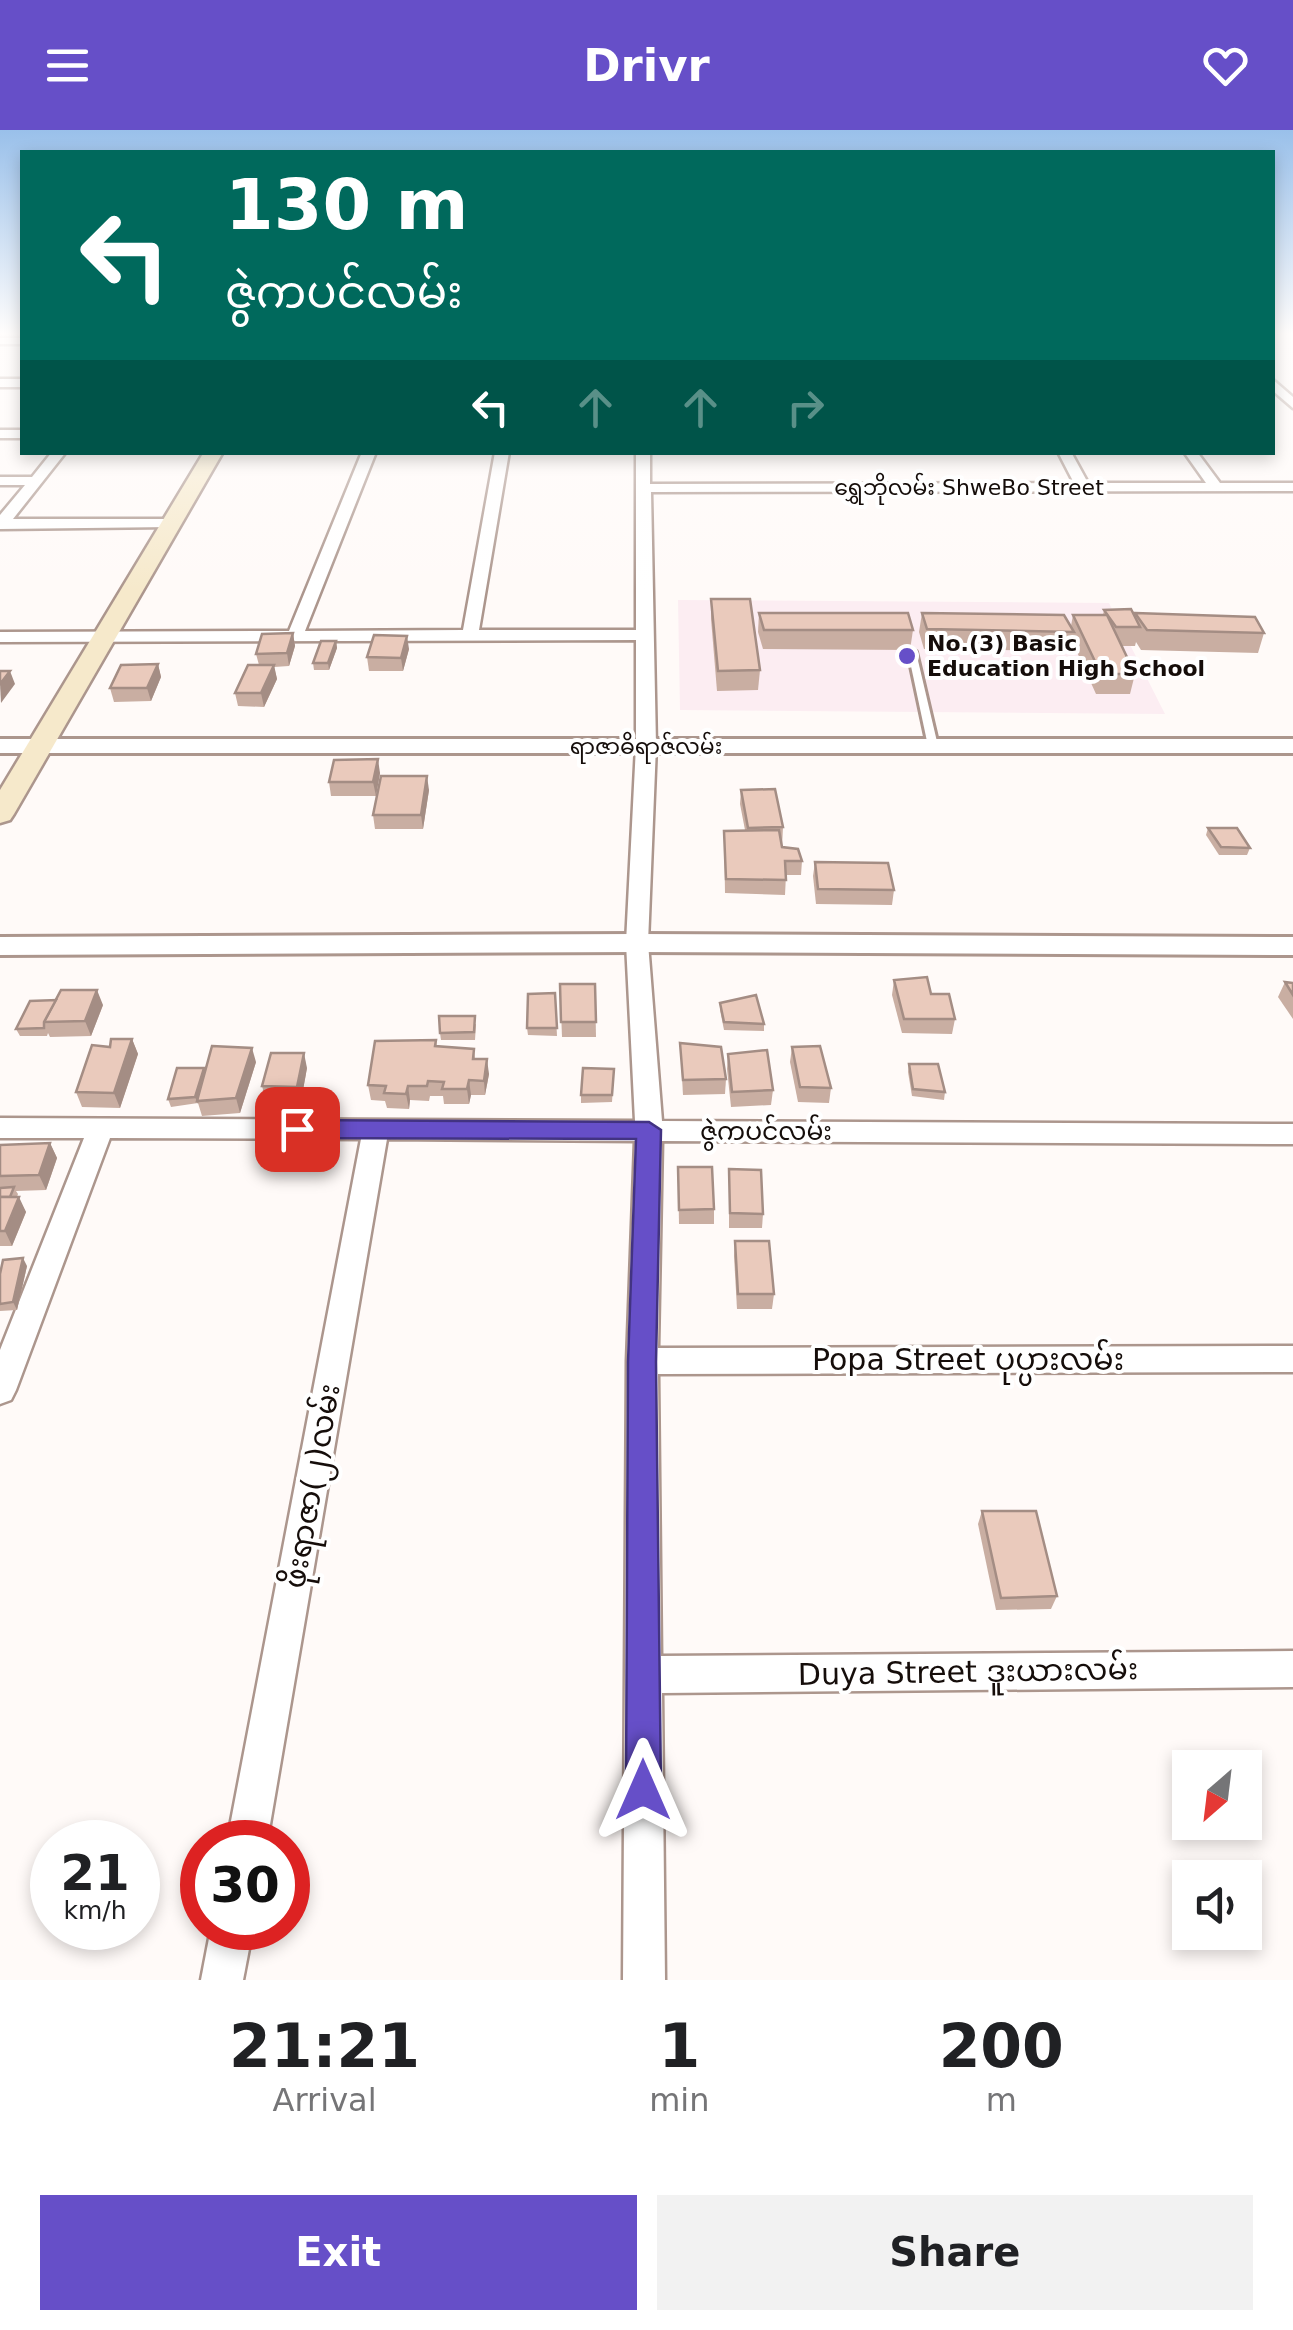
<!DOCTYPE html>
<meta charset="utf-8">
<style>
:root{--surface:#fff;--page:#f2f2f2;--text:#202124;--muted:#757577;--accent:#664fc8}
body{margin:0;font-family:"DejaVu Sans","Noto Sans Myanmar",sans-serif;background:var(--page);color:var(--text);height:100vh;display:flex;flex-direction:column;font-size:38px;white-space:nowrap}
*{box-sizing:border-box;margin:0}
p{font-size:32px;color:var(--muted)}
.icon{flex:none;width:55px;height:55px;fill:none;stroke:currentColor;stroke-width:2;stroke-linecap:round;stroke-linejoin:round}
.map{position:relative;height:1850px;overflow:hidden}
.panel{display:flex;flex-direction:column;background:var(--surface);flex:1}
.panel>*{flex:none}
.top-card{position:absolute;left:20px;top:20px;width:1255px;height:305px;border-radius:0px;box-shadow:0 5px 15px #0003;background:#00695c;color:#fff;overflow:hidden}
.needle{width:65px;rotate:208deg}
.tools{position:absolute;left:1172px;top:1620px;display:grid;gap:20px}
.tools a{display:grid;place-items:center;width:90px;height:90px;border-radius:0px;background:var(--surface);box-shadow:0 5px 15px #0003;font-size:50px}
.speed{position:absolute;left:30px;top:1690px;display:flex;gap:20px;font-size:50px;font-weight:700;text-align:center}
.speed>*{display:grid;place-content:center;width:130px;height:130px;border-radius:50%;background:var(--surface);box-shadow:0 5px 15px #0003;line-height:1}
.speed small{font-size:25px;font-weight:400}
.speed .limit{border:15px solid #d22;background:#fff;color:#111}
.pin{position:absolute;display:grid;place-items:center;width:85px;height:85px;color:#fff;margin:-42px;border-radius:20px;box-shadow:0 5px 15px #0006}
.me{position:absolute;width:110px;margin:-55px;rotate:0deg;stroke-linejoin:round;filter:drop-shadow(0 0 8px #0008)}
.turn{display:flex;align-items:center;gap:35px;height:210px;padding:0 40px;font-size:45px}
.turn .icon{width:130px;height:130px;stroke-width:2.5}
.turn b{display:block;font-size:70px;line-height:85px}
.lanes{display:flex;align-items:center;height:95px;padding:0 40px;background:#0003;justify-content:center;gap:50px;direction:ltr}
.lanes .off{opacity:.35}
.eta{display:flex;justify-content:space-evenly;align-items:center;height:170px;text-align:center}
.eta b{font-size:60px;font-weight:700;line-height:70px}
.cta{display:flex;gap:20px;margin-top:auto;padding:20px 40px}
.cta a{flex:1;height:115px;border-radius:0px;background:var(--accent);color:#fff;font-size:40px;font-weight:700;line-height:115px;text-align:center}
.cta a+a{background:var(--page);color:var(--text)}
header{display:flex;justify-content:space-between;align-items:center;height:130px;padding:0 40px;background:var(--accent);color:#fff;font-size:45px;font-weight:700}
.map>svg:first-child{display:block}
.education{fill:#fcedf2}
.lines{fill:none;stroke-linecap:round;stroke-linejoin:round}
.service-casing{stroke:#ac968d;stroke-width:6}
.minor-casing{stroke:#ac968d;stroke-width:5}
.tertiary-casing{stroke:#ac968d;stroke-width:6}
.secondary-casing{stroke:#ac968d;stroke-width:5}
.service{fill:#fff;fill-rule:evenodd}
.minor{fill:#fff;fill-rule:evenodd}
.tertiary{fill:#fff;fill-rule:evenodd}
.secondary{fill:#f6e9cb;fill-rule:evenodd}
.wall{fill:#c9aea2}
.shaded-wall{fill:#a48d84}
.building{fill:#eacabc;stroke:#a48d84;stroke-width:2.5}
.route{fill:#664fc8;stroke:#423382;stroke-width:2.5}
.poi-dot{fill:#664fc8;stroke:#fff;stroke-width:4}
.labels{text-anchor:middle;stroke-width:8;stroke-linejoin:round;paint-order:stroke}
.far-street-label{font-size:22px;fill:#150d0a;stroke:#fff}
.far-poi-label{font-size:22px;font-weight:bold;fill:#150d0a;stroke:#fff;text-anchor:start}
.street-label{font-size:25px;fill:#150d0a;stroke:#fff}
.near-street-label{font-size:30px;fill:#150d0a;stroke:#fff}
</style>
<header><svg class="icon" aria-label="menu" viewBox="0 0 24 24"><path d="M4 6h16M4 12h16M4 18h16"/></svg>Drivr<svg class="icon" aria-label="heart" viewBox="0 0 24 24"><path d="M12 20l-8-8c-3-5 5-10 8-4 3-6 11-1 8 4z"/></svg></header>
<div class="map">
<svg width="1293" height="1850" viewBox="0 0 1293 1850">
<rect width="100%" height="100%" fill="#fffaf8"/>
<path class="education" d="M678 470 1109 473 1165 584 680 580Z"/>
<g class="lines">
<defs>
<path id="service" d="M909 520 916 522 938 616 936 618 933 619 928 616 908 522Z"/>
<g id="minor">
<rect x="0" y="208" width="22" height="6"/>
<rect x="0" y="249" width="22" height="8"/>
<path d="M1272 249 1293 267V278L1272 260Z"/>
<rect x="0" y="300" width="22" height="8"/>
<path d="M52 322H66L13 389H171L178 393 171 397 0 399V385L25 355H0V347H32Z"/>
<path d="M362 322H376L305 501 463 500 495 322H509L479 500H636V322H650V354L1074 353 1058 322H1071L1088 353H1206L1184 322H1197L1220 353H1293V361L651 362 656 616 648 813 662 991 1293 994V1014L662 1011 658 1218 1293 1216V1242L658 1244 661 1526 1293 1521V1557L662 1563 665 1850H623L627 1231 635 1011 387 1009 267 1712H227L361 1009 110 1008 16 1260 11 1270 0 1274V1220L84 1008H0V988L635 991 626 813 636 616V510L0 512V502L289 501Z"/>
<path d="M211 1798H253L243 1850H201Z"/>
</g>
<g id="tertiary">
<rect x="0" y="609" width="1293" height="14"/>
<path d="M637 804 1293 807V825L637 822 0 825V807Z"/>
</g>
<path id="secondary" d="M204 322H223L14 684 10 690 0 693V660Z"/>
</defs>
<use href="#service" class="service-casing"/>
<use href="#minor" class="minor-casing"/>
<use href="#tertiary" class="tertiary-casing"/>
<use href="#secondary" class="secondary-casing"/>
<use href="#service" class="service"/>
<use href="#minor" class="minor"/>
<use href="#tertiary" class="tertiary"/>
<use href="#secondary" class="secondary"/>
</g>
<g class="wall">
<path d="M711 469 760 540 758 560 717 561 711 489Z"/>
<path d="M1104 480 1134 486 1135 483 1264 503 1258 523 1141 520 1136 512 1135 516H1122L1135 544 1130 564H1096L1072 511 1069 521 924 519 919 502 922 483 1071 496 1073 485H1103Z"/>
<path d="M759 483 913 500 910 520 763 519 758 502Z"/>
<path d="M293 503 295 516 289 536 274 537 277 549 264 577 238 576 235 563 259 535 256 524Z"/>
<path d="M336 511 337 518 329 540H314L313 533Z"/>
<path d="M409 519 403 541H369L367 527Z"/>
<path d="M158 534 161 547 151 571 114 572 110 558Z"/>
<path d="M380 643 376 666H331L329 652Z"/>
<path d="M429 660 423 699H375L373 685Z"/>
<path d="M741 660 783 697 782 717 802 731 801 745H786L785 765 725 763 724 701 745 700 740 674Z"/>
<path d="M1208 698 1250 718 1247 725H1219L1206 705Z"/>
<path d="M815 732 894 760 892 775 816 774 813 746Z"/>
<path d="M894 850 931 864 955 889 952 904 902 903 892 865Z"/>
<path d="M1285 852 1293 853V889L1278 867Z"/>
<path d="M560 854H595L596 907H562Z"/>
<path d="M555 863 557 906 528 905 527 898Z"/>
<path d="M720 873 764 894V901L724 900 720 880Z"/>
<path d="M103 875 91 906 50 907 48 903 47 906H20L16 899Z"/>
<path d="M476 894 475 910H441L440 903Z"/>
<path d="M132 909 138 924 120 978 82 977 76 962 110 917Z"/>
<path d="M436 910 437 917 474 919 475 929 489 944 485 965H471L469 974H444L443 966H430L429 971 410 970 409 979 387 978 385 971 371 970 368 955Z"/>
<path d="M680 913 726 949 725 964 683 965Z"/>
<path d="M792 917 831 958 829 973 798 972 790 932Z"/>
<path d="M728 924 773 960 771 975 731 977 727 939Z"/>
<path d="M256 932 240 983 202 986 198 973 171 977 168 969 205 941Z"/>
<path d="M909 934 945 962 944 970 912 966 908 942Z"/>
<path d="M307 938 301 971H266L262 956Z"/>
<path d="M614 939 612 972 581 973V965Z"/>
<path d="M50 1013 57 1028 46 1060 16 1061 18 1064 17 1067 26 1082 12 1116H0V1015Z"/>
<path d="M678 1037 714 1079V1094H679Z"/>
<path d="M729 1039 763 1084 762 1098H729Z"/>
<path d="M735 1111 774 1164 772 1179H737L734 1126Z"/>
<path d="M27 1136 17 1180 0 1181V1141Z"/>
<path d="M982 1381 1057 1466 1051 1479 996 1480 978 1394Z"/>
</g>
<g class="shaded-wall">
<path d="M293 503 295 516 289 536 287 523Z"/>
<path d="M407 506 409 519 403 541 401 528Z"/>
<path d="M336 511 337 518 329 540 328 533Z"/>
<path d="M158 534 161 547 151 571 147 558Z"/>
<path d="M274 535 277 549 264 577 261 563Z"/>
<path d="M10 541 15 554 1 573 0 554Z"/>
<path d="M378 629 380 643 376 666 373 652Z"/>
<path d="M427 646 429 660 423 699 421 685Z"/>
<path d="M97 860 103 875 91 906 85 891Z"/>
<path d="M132 909 138 924 120 978 114 963Z"/>
<path d="M252 918 256 932 240 983 236 968Z"/>
<path d="M304 923 307 938 301 971 297 957Z"/>
<path d="M487 929 489 944 485 965 484 951Z"/>
<path d="M204 938 207 946 198 974 195 967Z"/>
<path d="M469 950 471 965 469 974 467 959Z"/>
<path d="M408 956 410 970 409 979 406 964Z"/>
<path d="M50 1013 57 1028 46 1060 39 1045Z"/>
<path d="M19 1067 26 1082 12 1116 5 1101Z"/>
<path d="M23 1128 27 1136 17 1180 13 1172Z"/>
</g>
<g class="building">
<path d="M711 469H750L760 540 718 541Z"/>
<path d="M1131 479 1140 497H1116L1104 480Z"/>
<path d="M759 483H908L913 500H764Z"/>
<path d="M922 483 1064 485 1074 502 927 499Z"/>
<path d="M1135 483 1255 487 1264 503 1147 500Z"/>
<path d="M1073 485H1107L1135 544H1101Z"/>
<path d="M293 503 287 523 256 524 262 504Z"/>
<path d="M374 505 407 506 401 528 367 527Z"/>
<path d="M321 511H336L328 533H313Z"/>
<path d="M158 534 147 558H110L121 535Z"/>
<path d="M248 535H274L261 563H235Z"/>
<path d="M0 541H10L0 554Z"/>
<path d="M378 629 373 652H329L334 630Z"/>
<path d="M381 646H427L421 685H373Z"/>
<path d="M775 659 783 697 748 698 741 660Z"/>
<path d="M1208 698H1237L1250 718 1221 717Z"/>
<path d="M779 700 782 717 798 719 802 731H785L786 750 726 749 724 701Z"/>
<path d="M815 732 888 733 894 760 818 759Z"/>
<path d="M927 847 931 864H949L955 889H904L894 850Z"/>
<path d="M1285 852 1293 853V865Z"/>
<path d="M560 854H595L596 892H561Z"/>
<path d="M61 860H97L85 891 44 892Z"/>
<path d="M555 863 557 898H527L528 864Z"/>
<path d="M756 865 764 894 724 892 720 873Z"/>
<path d="M56 870 44 892V898L16 899 30 871Z"/>
<path d="M439 886H475L474 902 440 903Z"/>
<path d="M111 909H132L114 963 76 962 92 915 110 917Z"/>
<path d="M436 910 435 916 474 919 473 929H487L484 951 469 950 467 959H442L444 952 428 951 427 956H408L406 964 384 963 386 956 368 955 375 911Z"/>
<path d="M680 913 721 917 726 949 683 950Z"/>
<path d="M212 916 252 918 236 968 197 971Z"/>
<path d="M820 916 831 958 800 957 792 917Z"/>
<path d="M767 920 773 960 732 962 728 924Z"/>
<path d="M271 923H304L297 957 262 956Z"/>
<path d="M909 934H938L945 962 913 959Z"/>
<path d="M177 938H204L195 967 168 969Z"/>
<path d="M583 938 614 939 612 965H581Z"/>
<path d="M50 1013 39 1045 0 1046V1015Z"/>
<path d="M678 1037H712L714 1079 679 1080Z"/>
<path d="M729 1039 761 1040 763 1084 730 1083Z"/>
<path d="M14 1057 10 1067H0V1058Z"/>
<path d="M0 1067H19L5 1101H0Z"/>
<path d="M735 1111H769L774 1164H738Z"/>
<path d="M23 1128 13 1172 0 1174V1144L3 1130Z"/>
<path d="M982 1381H1036L1057 1466 1001 1468Z"/>
</g>
<linearGradient id="sky" x2="0" y2="1"><stop stop-color="#99c0ea"/><stop offset="0.44" stop-color="#fffdfc"/><stop offset="1" stop-color="#fffdfc" stop-opacity="0"/></linearGradient>
<rect width="1293" height="462" fill="url(#sky)"/>
<path class="route" d="M297 990 649 992 661 1000 656 1232 661 1660 656 1672 643 1677 631 1672 626 1660 628 1232 636 1009 297 1008 285 999Z"/>
<circle class="poi-dot" cx="907" cy="526" r="10"/>
<g class="labels">
<g class="far-street-label">
<text x="969" y="365">ရွှေဘိုလမ်း ShweBo Street</text>
<text x="646" y="624">ရာဇာဓိရာဇ်လမ်း</text>
</g>
<g class="far-poi-label">
<text x="927" y="521">No.(3) Basic<tspan x="927" dy="25">Education High School</tspan></text>
</g>
<g class="street-label">
<text x="766" y="1010">ဇွဲကပင်လမ်း</text>
</g>
<g class="near-street-label">
<text x="968" y="1240">Popa Street ပုပ္ပားလမ်း</text>
<text transform="translate(312 1356) rotate(-80)" y="10">ဖိုးရာဇာ(၂)လမ်း</text>
<text transform="translate(968 1542) rotate(-1)" y="10">Duya Street ဒူးယားလမ်း</text>
</g>
</g>
</svg>
<div class="tools">
<a><svg class="needle" viewBox="-14 -14 28 28"><path d="M0-13l5 13h-10z" fill="#e53935"/><path d="M0 13l5-13h-10z" fill="#757577"/></svg></a>
<a><svg class="icon" aria-label="sound" viewBox="0 0 24 24"><path d="M4 9h4l5-4v14l-5-4H4zM17 9q2 3 0 6"/></svg></a>
</div>
<div class="speed"><div>21<small>km/h</small></div><div class="limit">30</div></div>
<div class="pin" style="left:297px;top:999px;background:#d93025"><svg class="icon" aria-label="arrive" viewBox="0 0 24 24"><path d="M6 21V4h12l-3 4 3 4H6"/></svg></div>
<svg class="me" style="left:643px;top:1660px" viewBox="-20 -20 40 40"><path d="M0-17L14 15 0 8-14 15z" fill="#664fc8" stroke="#fff" stroke-width="4"/></svg>
<div class="top-card">
<div class="turn"><svg class="icon" aria-label="left" viewBox="0 0 24 24"><path d="M17 20v-9H6M10 6l-5 5 5 5"/></svg><div><b>130 m</b>ဇွဲကပင်လမ်း</div></div>
<div class="lanes"><svg class="icon" aria-label="left" viewBox="0 0 24 24"><path d="M17 20v-9H6M10 6l-5 5 5 5"/></svg><svg class="icon off" aria-label="ahead" viewBox="0 0 24 24"><path d="M12 20V5M6 11l6-6 6 6"/></svg><svg class="icon off" aria-label="ahead" viewBox="0 0 24 24"><path d="M12 20V5M6 11l6-6 6 6"/></svg><svg class="icon off" aria-label="right" viewBox="0 0 24 24"><path d="M7 20v-9h11M14 6l5 5-5 5"/></svg></div>
</div>
</div>
<section class="panel">
<div class="eta">
<div><b>21:21</b><p>Arrival</p></div>
<div><b>1</b><p>min</p></div>
<div><b>200</b><p>m</p></div>
</div>
<div class="cta"><a>Exit</a><a>Share</a></div>
</section>
